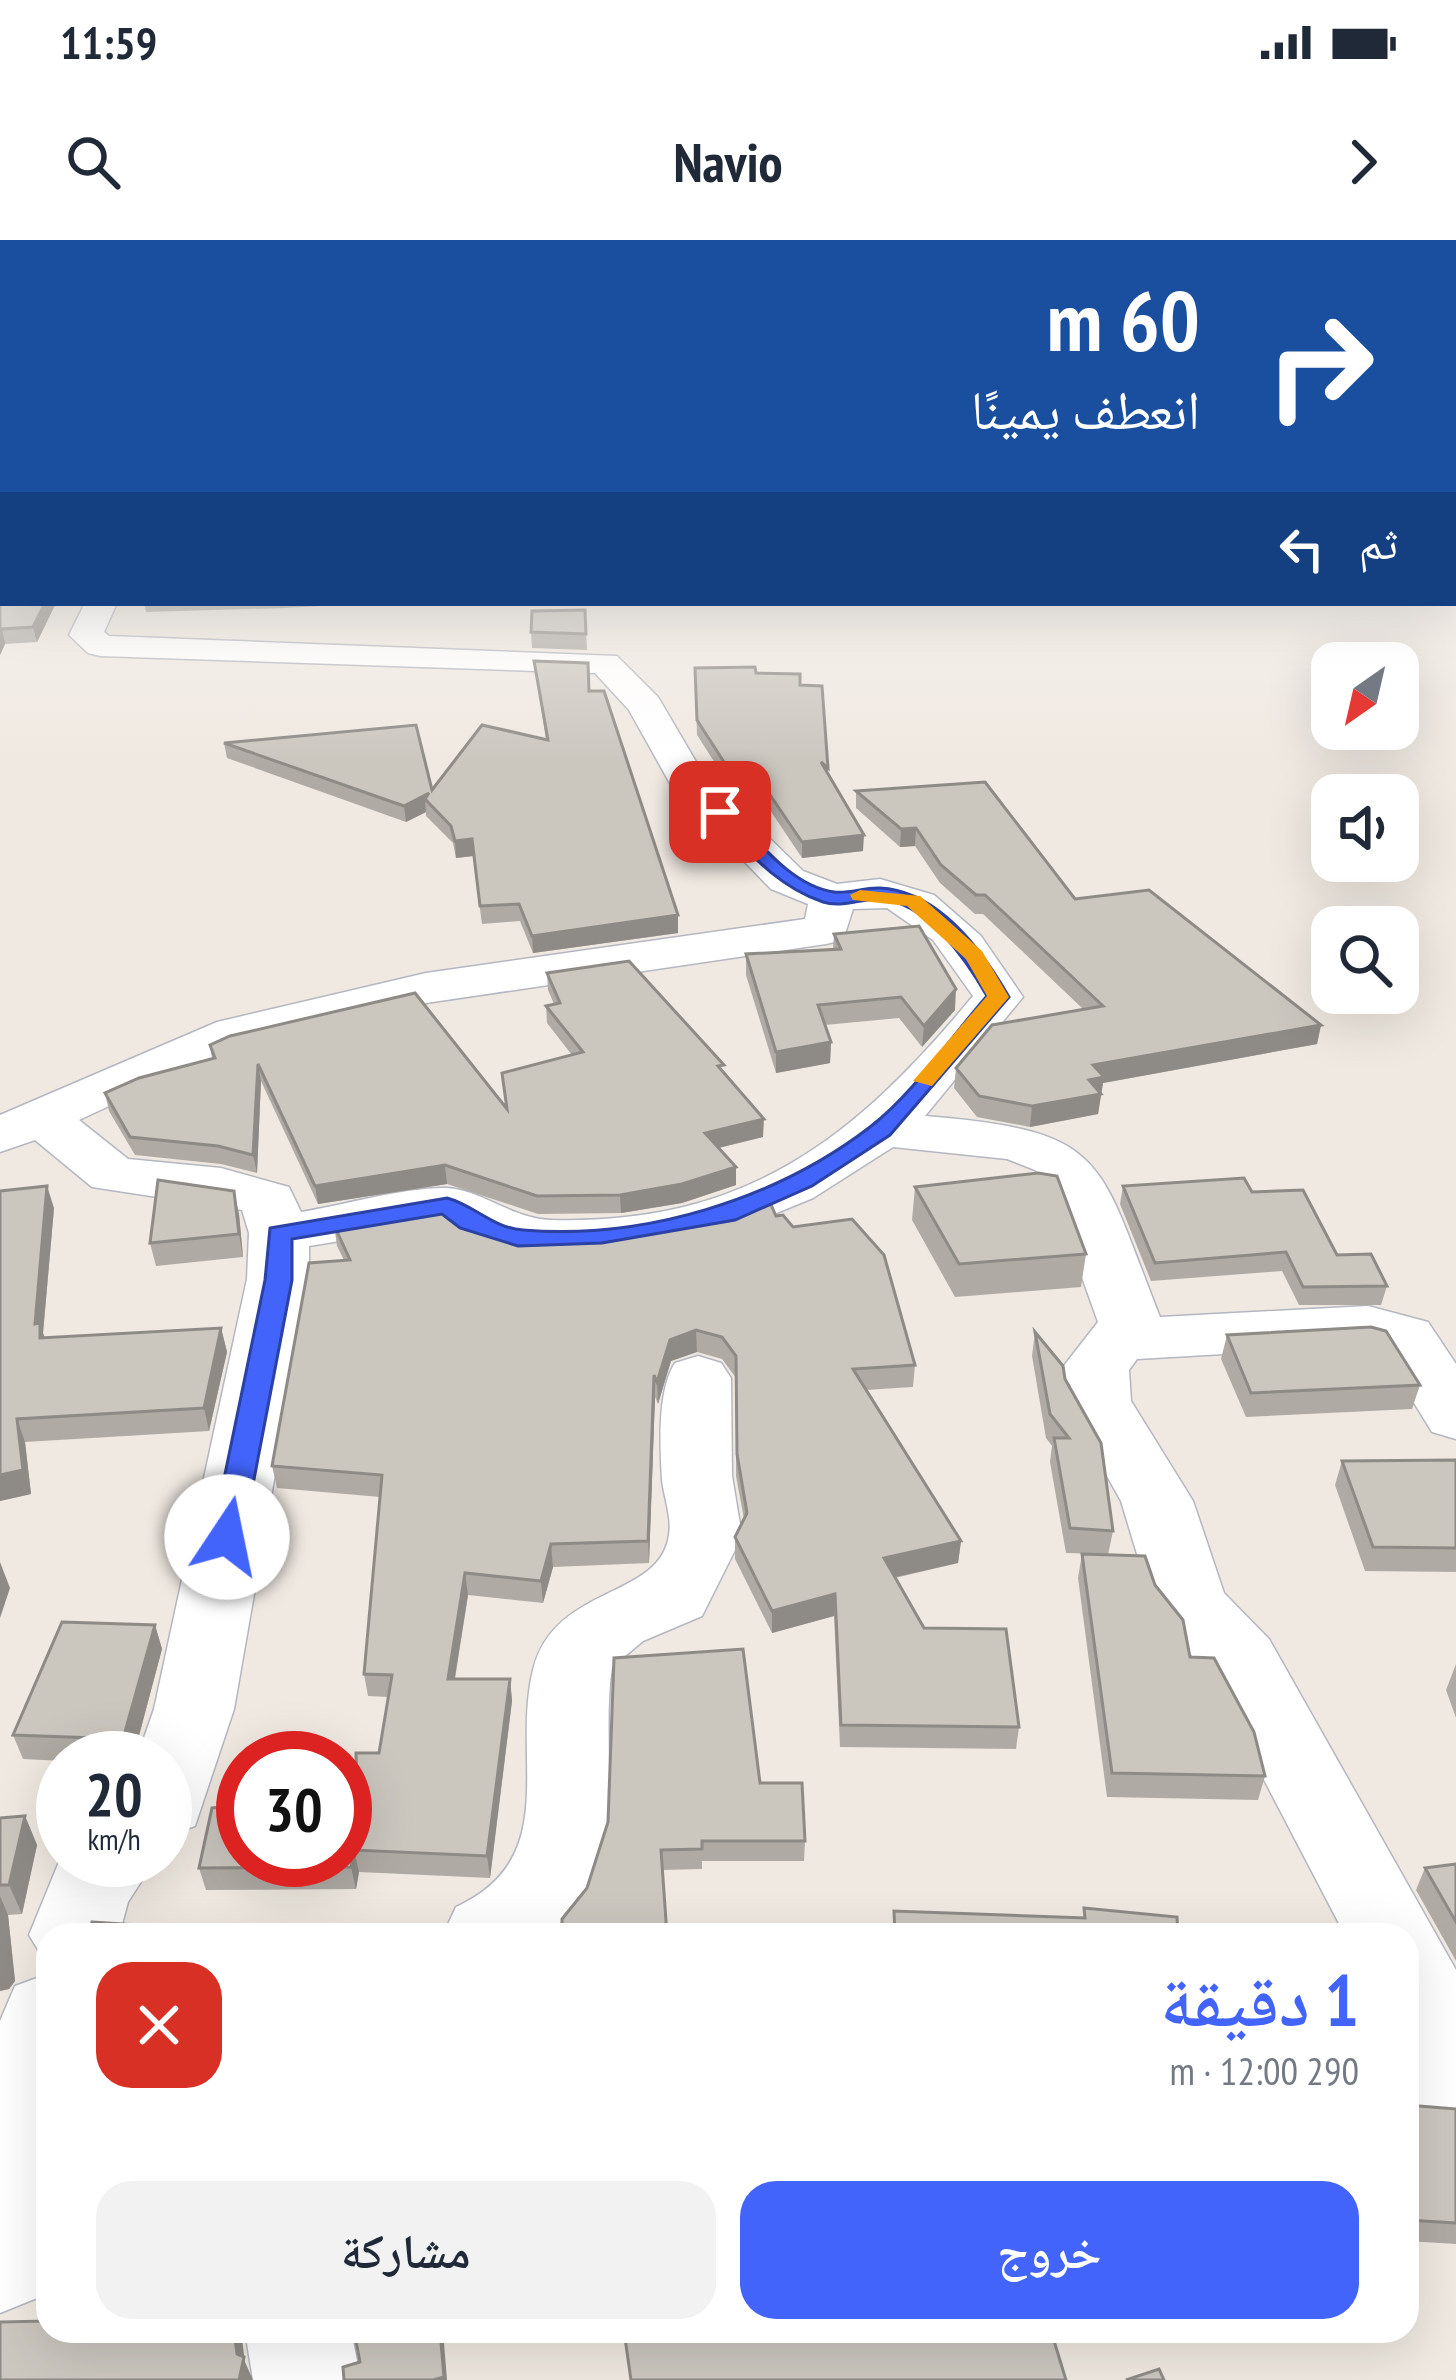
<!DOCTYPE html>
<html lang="ar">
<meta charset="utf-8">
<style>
:root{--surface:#fff;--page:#f2f2f3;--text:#1f2937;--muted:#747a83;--accent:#4264fb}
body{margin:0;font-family:"PT Sans Narrow","Noto Naskh Arabic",sans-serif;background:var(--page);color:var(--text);direction:rtl;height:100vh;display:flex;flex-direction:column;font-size:45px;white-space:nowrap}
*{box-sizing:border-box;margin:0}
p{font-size:39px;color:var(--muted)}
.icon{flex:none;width:66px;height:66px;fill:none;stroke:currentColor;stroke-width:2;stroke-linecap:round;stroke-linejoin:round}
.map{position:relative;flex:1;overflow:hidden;direction:ltr}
.side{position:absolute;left:36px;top:1683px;width:1383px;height:420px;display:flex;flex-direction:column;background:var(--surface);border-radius:36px;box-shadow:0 12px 48px #0002;direction:rtl}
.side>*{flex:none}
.guide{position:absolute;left:0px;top:0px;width:1458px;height:366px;box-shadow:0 12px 48px #0002;direction:rtl;background:#1a4fa0;color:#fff;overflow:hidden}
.needle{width:78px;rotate:214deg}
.buttons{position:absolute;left:1311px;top:402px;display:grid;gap:24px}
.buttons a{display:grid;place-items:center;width:108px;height:108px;border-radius:24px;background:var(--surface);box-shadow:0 12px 48px #0002;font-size:60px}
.speed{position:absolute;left:36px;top:1491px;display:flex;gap:24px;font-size:60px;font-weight:700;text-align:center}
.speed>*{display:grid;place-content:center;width:156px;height:156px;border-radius:50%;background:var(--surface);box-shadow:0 12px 48px #0002;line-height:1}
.speed small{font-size:30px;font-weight:400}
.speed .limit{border:18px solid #d22;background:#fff;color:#111}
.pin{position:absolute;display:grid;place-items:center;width:102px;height:102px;color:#fff;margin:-51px;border-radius:24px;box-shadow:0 6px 18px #0006}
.me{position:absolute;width:132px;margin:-66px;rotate:11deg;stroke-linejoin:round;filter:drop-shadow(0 0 9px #0008)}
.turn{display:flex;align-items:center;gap:42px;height:252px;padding:0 60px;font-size:54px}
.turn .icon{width:156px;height:156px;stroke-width:2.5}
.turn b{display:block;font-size:84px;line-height:102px}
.then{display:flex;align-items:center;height:114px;padding:0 60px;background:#0003;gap:24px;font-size:45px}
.round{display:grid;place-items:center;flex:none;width:126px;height:126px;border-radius:36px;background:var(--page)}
.summary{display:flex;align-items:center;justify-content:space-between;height:204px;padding:0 60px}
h1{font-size:72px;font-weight:600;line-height:90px;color:var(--accent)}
.primary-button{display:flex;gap:24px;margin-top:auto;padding:24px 60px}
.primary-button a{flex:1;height:138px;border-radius:36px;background:var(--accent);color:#fff;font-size:48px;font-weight:600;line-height:138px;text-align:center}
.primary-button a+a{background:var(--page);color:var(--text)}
.status{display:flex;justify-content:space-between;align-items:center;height:84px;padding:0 60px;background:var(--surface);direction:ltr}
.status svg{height:33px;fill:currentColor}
header{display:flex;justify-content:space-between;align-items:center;height:156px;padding:0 60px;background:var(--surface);font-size:54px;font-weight:600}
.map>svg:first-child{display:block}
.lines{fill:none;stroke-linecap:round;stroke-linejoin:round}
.street-casing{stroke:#b4b7c1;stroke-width:3}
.street{fill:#fff;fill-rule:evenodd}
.wall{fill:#afaba4}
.shaded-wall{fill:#8e8b86}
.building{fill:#cbc7bf;stroke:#8e8b86;stroke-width:3}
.route{fill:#4264fb;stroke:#2b41a3;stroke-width:3}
.slow{fill:#f59e0b}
</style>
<div class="status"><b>11:59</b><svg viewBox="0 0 49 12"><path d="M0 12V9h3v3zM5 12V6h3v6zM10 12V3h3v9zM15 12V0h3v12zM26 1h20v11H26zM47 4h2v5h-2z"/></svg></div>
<header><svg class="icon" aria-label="forward" viewBox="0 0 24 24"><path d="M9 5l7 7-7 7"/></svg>Navio<svg class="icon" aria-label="search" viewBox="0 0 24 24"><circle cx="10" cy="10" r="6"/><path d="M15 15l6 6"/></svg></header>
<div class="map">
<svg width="1456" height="2140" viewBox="0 0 1456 2140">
<rect width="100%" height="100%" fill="#efe9e1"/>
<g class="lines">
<defs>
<g id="street">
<path d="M85 363H117L104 392 109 396 617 416 658 457 702 532 803 631 837 644 880 639 934 655 981 696 1023 757 925 876C1110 891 1097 918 1160 1077L1368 1066 1428 1082 1456 1124V1199L1432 1192 1382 1111 1365 1106 1137 1119 1129 1130 1131 1161 1193 1261 1224 1353 1269 1399 1456 1730V1886L1422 1873 1407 1837V1695H1345L1213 1442 1153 1367 1121 1261 1065 1161 1063 1127 1098 1082 1048 942 1035 930 1007 919 893 907 813 958 755 982 671 1005 607 1015 547 1016 471 1001 439 985 309 1006V1039L234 1469 195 1586 165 1596V1518H137L154 1469 247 1039 249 993 242 970 92 947 35 900 0 912V875L217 782 426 733 805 679 808 664 771 649 672 547 629 470 595 433 100 416 88 413 69 395ZM887 668 933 700 973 756C856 898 746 985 552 980 512 979 482 950 447 948 405 947 344 965 301 972L289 947 221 928 128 919 79 880 234 808 426 763 826 704 843 700 853 669Z"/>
<path d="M698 1116 721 1123 731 1138 732 1236 742 1296 702 1376 643 1401 612 1427C599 1514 632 1622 563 1695H443L456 1667C563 1618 511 1519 533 1430 554 1344 660 1360 669 1295 672 1278 664 1257 662 1240 660 1206 657 1151 675 1123Z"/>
<path d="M63 1612V1620H155L128 1662 119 1695H48V1726L29 1695Z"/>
<path d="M48 1734V2030L37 2058 0 2073V1781L15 1746Z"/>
<path d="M245 2091H351L361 2140H253Z"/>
</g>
</defs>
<use href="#street" class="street-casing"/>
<use href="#street" class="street"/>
</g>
<g class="wall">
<path d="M0 334 56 363 37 402 5 404 0 415Z"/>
<path d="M144 363H321L320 366 285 368 146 372Z"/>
<path d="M585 370 587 410 532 408 531 392Z"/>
<path d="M534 421 589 451 678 675V693L533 713 520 681 482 684 473 616 456 618 453 603 426 576V572L406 582 227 518 224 503 432 550 546 500Z"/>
<path d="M695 428 756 433 800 445 828 528V534L863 611 802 618 766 564 753 565 744 547 731 548 697 495Z"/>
<path d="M856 551 1321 785 1317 804 1103 843 1098 874 1030 887 977 877 954 848 956 828 1083 769 983 674H975L940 643 915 606 900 607 856 568Z"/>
<path d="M834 694 955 770 922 807 899 778 825 785 831 802 830 823 776 833 746 735V714L833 709Z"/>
<path d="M547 733 724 833 763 897 719 908 736 927V945L682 963 621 973 538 974 447 944 318 964 261 841 257 933 221 924 135 915 109 871 105 853 212 819 210 805 506 868 572 815 547 783 546 766 554 764 548 750Z"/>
<path d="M1123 946 1252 952 1337 1015 1387 1046 1381 1065H1299L1282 1031 1151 1041 1120 964Z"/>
<path d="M915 947 1086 1014 1081 1047 955 1057 912 980Z"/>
<path d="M54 968 43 1093 45 1098 221 1088 227 1112 209 1191 25 1202 31 1254 0 1261Z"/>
<path d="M239 974 243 1017 156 1026 150 1003Z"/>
<path d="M776 976 915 1125 913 1147 866 1150 961 1301 958 1323 895 1338 924 1388 1019 1487 1016 1509 840 1507 834 1376 772 1393 735 1319V1297L744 1279 736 1236V1138L722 1119 697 1112 671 1121 658 1164 655 1157 649 1323 553 1327 543 1363 468 1355 455 1439H510L512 1461 490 1638 359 1632 356 1649 206 1650 199 1628 357 1553 379 1513 388 1457 368 1456 364 1434 380 1257 277 1248 272 1226 344 1020 337 1006 334 985H468L544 999H607Z"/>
<path d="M1035 1092 1065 1139 1113 1291 1108 1315 1155 1345 1190 1417 1265 1536 1258 1560 1107 1557 1078 1338 1082 1314H1099L1066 1313 1050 1222 1052 1206 1046 1198 1032 1116Z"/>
<path d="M1227 1095 1420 1145 1412 1169 1246 1177 1221 1119Z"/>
<path d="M1456 1220V1332L1365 1331 1335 1245 1342 1221Z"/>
<path d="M155 1385 162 1409 133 1518H63V1521L23 1519 13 1495Z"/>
<path d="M1456 1424V1478L1446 1450Z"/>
<path d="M760 1543 805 1601 804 1621H702V1629L663 1630 562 1679Z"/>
<path d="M25 1576 37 1605 22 1674 8 1675 15 1741 9 1749 0 1751V1578Z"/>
<path d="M1456 1624V1721L1416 1650 1425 1628Z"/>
<path d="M48 1834V1998L38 1978Z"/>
<path d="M1407 1865 1456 1869V2004L1407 2001Z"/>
</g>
<g class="shaded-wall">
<path d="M45 363H56L37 402 33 387Z"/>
<path d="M2 389 5 404 0 415V392Z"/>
<path d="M744 531V547L731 548V533Z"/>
<path d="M429 553 425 559 426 572 406 582 404 566Z"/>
<path d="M916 588 915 606 900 607 901 589Z"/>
<path d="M864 595 863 611 802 618V602Z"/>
<path d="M472 599 473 616 456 618 455 601Z"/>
<path d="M678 675V693L533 713 532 696Z"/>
<path d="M956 749 955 770 922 807 924 786Z"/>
<path d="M1321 785 1317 804 1103 843 1098 874 1030 887 1032 866 1093 825Z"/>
<path d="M831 802 830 823 776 833V812Z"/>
<path d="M258 824 261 841 257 933 253 915Z"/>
<path d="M764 879 763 897 705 911V893Z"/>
<path d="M445 925 447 944 318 964 315 946Z"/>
<path d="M736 927V945L682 963 621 973 620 955Z"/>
<path d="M47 946 54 968 43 1093 47 1106V1122L35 1084Z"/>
<path d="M234 951 239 974 243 1017 239 994Z"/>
<path d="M221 1088 227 1112 209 1191 204 1168Z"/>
<path d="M696 1090 697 1112 671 1121 658 1164 657 1142 670 1100Z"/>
<path d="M654 1135 655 1157 649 1323 648 1301Z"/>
<path d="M17 1179 25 1202 31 1254 0 1261V1235Z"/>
<path d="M961 1301 958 1323 882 1340 884 1318Z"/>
<path d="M551 1304 553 1327 543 1363 541 1341Z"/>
<path d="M0 1322 10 1348 0 1378Z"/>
<path d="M465 1333 468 1355 451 1461 448 1439Z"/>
<path d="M835 1354 834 1376 772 1393V1371Z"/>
<path d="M155 1385 162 1409 133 1518H129L123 1499Z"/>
<path d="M510 1439 512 1461 490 1638 487 1616Z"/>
<path d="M25 1576 37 1605 22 1674 9 1645Z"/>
<path d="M354 1610 359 1632 356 1649 351 1627Z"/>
<path d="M0 1656 8 1675 15 1741 9 1749 0 1751Z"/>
<path d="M234 2091H241L245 2122 253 2140H239Z"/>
<path d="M440 2091H443L447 2140H433Z"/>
</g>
<g class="building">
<path d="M0 225H3V315V311L0 312Z"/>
<path d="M3 332V363H45L33 387 2 389 0 392V334Z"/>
<path d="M585 370 586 394 531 392 532 371Z"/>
<path d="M534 421 588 423 589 451H604L678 675 532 696 519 664 480 666 472 599 455 601 451 586 425 559 429 553 404 566 224 503 416 485 432 550 482 485 548 500Z"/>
<path d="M755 427 756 433 800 434V445L822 446 828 528 821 522 864 595 802 602 766 549 753 550 744 531 731 533 697 480 695 428Z"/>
<path d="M985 542 1075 659 1149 650 1321 785 1093 825 1104 837 1089 840 1101 854 1032 866 979 856 956 828 992 785 1103 766 985 655H976L941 625 916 588 901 589 856 551Z"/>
<path d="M919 686 956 749 924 786 901 757 818 765 831 802 776 812 746 714 841 709 834 694Z"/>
<path d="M629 721 724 825 718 826 764 879 705 893 736 927 682 944 620 955 537 956 445 925 315 946 258 824 253 915 218 906 130 897 105 853 139 838 215 818 210 805 230 796 415 753 507 869 502 833 583 812 546 766 560 763 547 733Z"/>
<path d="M1038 933 1057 936 1086 1014 959 1024 915 947Z"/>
<path d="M1244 938 1252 952 1303 950 1337 1015 1371 1014 1387 1046 1303 1047 1286 1012 1155 1023 1123 946Z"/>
<path d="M158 940 234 951 239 994 150 1003Z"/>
<path d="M47 946 35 1084 40 1083V1098L221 1088 204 1168 17 1179 23 1230 0 1235V951Z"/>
<path d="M769 960 776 976 783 975 793 987 852 979 884 1015 915 1125 853 1129 961 1301 884 1318 924 1388 1006 1389 1019 1487 841 1485 835 1354 772 1371 735 1297 747 1273 737 1214 736 1116 722 1097 696 1090 670 1100 657 1142 654 1135 648 1301 551 1304 541 1341 465 1333 448 1439H510L487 1616 354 1610 351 1627 199 1628 212 1568 243 1565V1620H345V1555L357 1553 356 1513H379L392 1435 364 1434 382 1235 272 1226 309 1023 350 1020 334 985 436 969 468 985 544 999H607L672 988Z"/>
<path d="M1371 1087 1386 1091 1420 1145 1251 1153 1227 1095Z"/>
<path d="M1035 1092 1063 1126 1065 1139 1101 1203 1113 1291 1070 1288 1054 1198H1069L1050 1174Z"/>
<path d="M1456 1220V1308L1373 1307 1342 1221Z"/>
<path d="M1082 1314 1145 1316 1155 1345 1183 1380 1190 1417 1214 1418 1254 1492 1265 1536 1112 1533Z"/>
<path d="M62 1382 155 1385 123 1499 13 1495Z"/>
<path d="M743 1409 760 1543H802L805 1601H702V1609L661 1610 667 1695H562V1679L587 1648 608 1582 614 1418Z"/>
<path d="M25 1576 9 1645H0V1578Z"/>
<path d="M1456 1624V1682L1425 1628Z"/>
<path d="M1084 1668 1177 1677 1178 1695H895L894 1671 1085 1678Z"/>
<path d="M92 1682 274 1694 89 1695Z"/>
<path d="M48 1834V1978H38V1867Z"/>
<path d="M1407 1865 1456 1869V1983L1407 1980Z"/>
<path d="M48 2081V2091H234L237 2114 244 2117 239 2140H0V2082Z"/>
<path d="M354 2091H440L444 2137 433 2140H344L343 2127 360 2122Z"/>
<path d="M624 2091H969L971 2098 1010 2091H1051L1066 2140H631Z"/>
<path d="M1159 2129 1164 2140H1126Z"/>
</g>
<linearGradient id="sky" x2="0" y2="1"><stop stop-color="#7abfeb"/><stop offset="0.43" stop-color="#f8f5f2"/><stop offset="1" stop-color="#f8f5f2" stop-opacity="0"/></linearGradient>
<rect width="1456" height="524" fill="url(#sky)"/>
<path class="route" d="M714 568H726C756 598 790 646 834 652 849 654 865 647 880 648 939 651 982 710 1009 757L890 895 812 946 735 980 602 1003 518 1006 460 988 442 974 292 999V1040L243 1297 227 1309 216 1305 212 1297 265 1040 270 988 447 958C474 965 493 988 523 990 643 1000 775 960 870 887 914 853 950 798 987 756 966 719 926 661 879 659 860 659 841 668 823 662 776 646 748 611 714 576Z"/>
<path class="slow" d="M860 650 920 656 982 711 1009 757 932 846 913 841 987 756 966 719 907 666 853 660 850 655Z"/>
</svg>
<div class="buttons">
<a><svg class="needle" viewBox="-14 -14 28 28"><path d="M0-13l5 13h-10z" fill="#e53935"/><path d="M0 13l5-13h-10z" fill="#747a83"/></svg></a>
<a><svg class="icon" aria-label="sound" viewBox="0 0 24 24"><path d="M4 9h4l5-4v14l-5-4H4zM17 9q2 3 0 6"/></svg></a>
<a><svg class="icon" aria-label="search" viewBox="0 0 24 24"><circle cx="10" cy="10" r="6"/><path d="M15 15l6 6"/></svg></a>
</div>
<div class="speed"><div>20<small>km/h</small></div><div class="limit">30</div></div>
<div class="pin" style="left:720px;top:572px;background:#d93025"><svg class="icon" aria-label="arrive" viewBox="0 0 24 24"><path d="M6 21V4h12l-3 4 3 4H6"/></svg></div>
<svg class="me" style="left:227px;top:1297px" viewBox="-20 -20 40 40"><circle r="19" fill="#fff"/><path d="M0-13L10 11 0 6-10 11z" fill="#4264fb"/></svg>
<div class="guide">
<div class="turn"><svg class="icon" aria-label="right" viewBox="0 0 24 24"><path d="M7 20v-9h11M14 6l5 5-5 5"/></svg><div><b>60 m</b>انعطف يمينًا</div></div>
<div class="then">ثم<svg class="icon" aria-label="left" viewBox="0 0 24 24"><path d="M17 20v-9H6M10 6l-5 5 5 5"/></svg></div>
</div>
<section class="side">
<div class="summary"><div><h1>1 دقيقة</h1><p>290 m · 12:00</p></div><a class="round" style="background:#d93025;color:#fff"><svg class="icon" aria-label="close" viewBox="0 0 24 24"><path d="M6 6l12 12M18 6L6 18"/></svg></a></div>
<div class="primary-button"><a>خروج</a><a>مشاركة</a></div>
</section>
</div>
